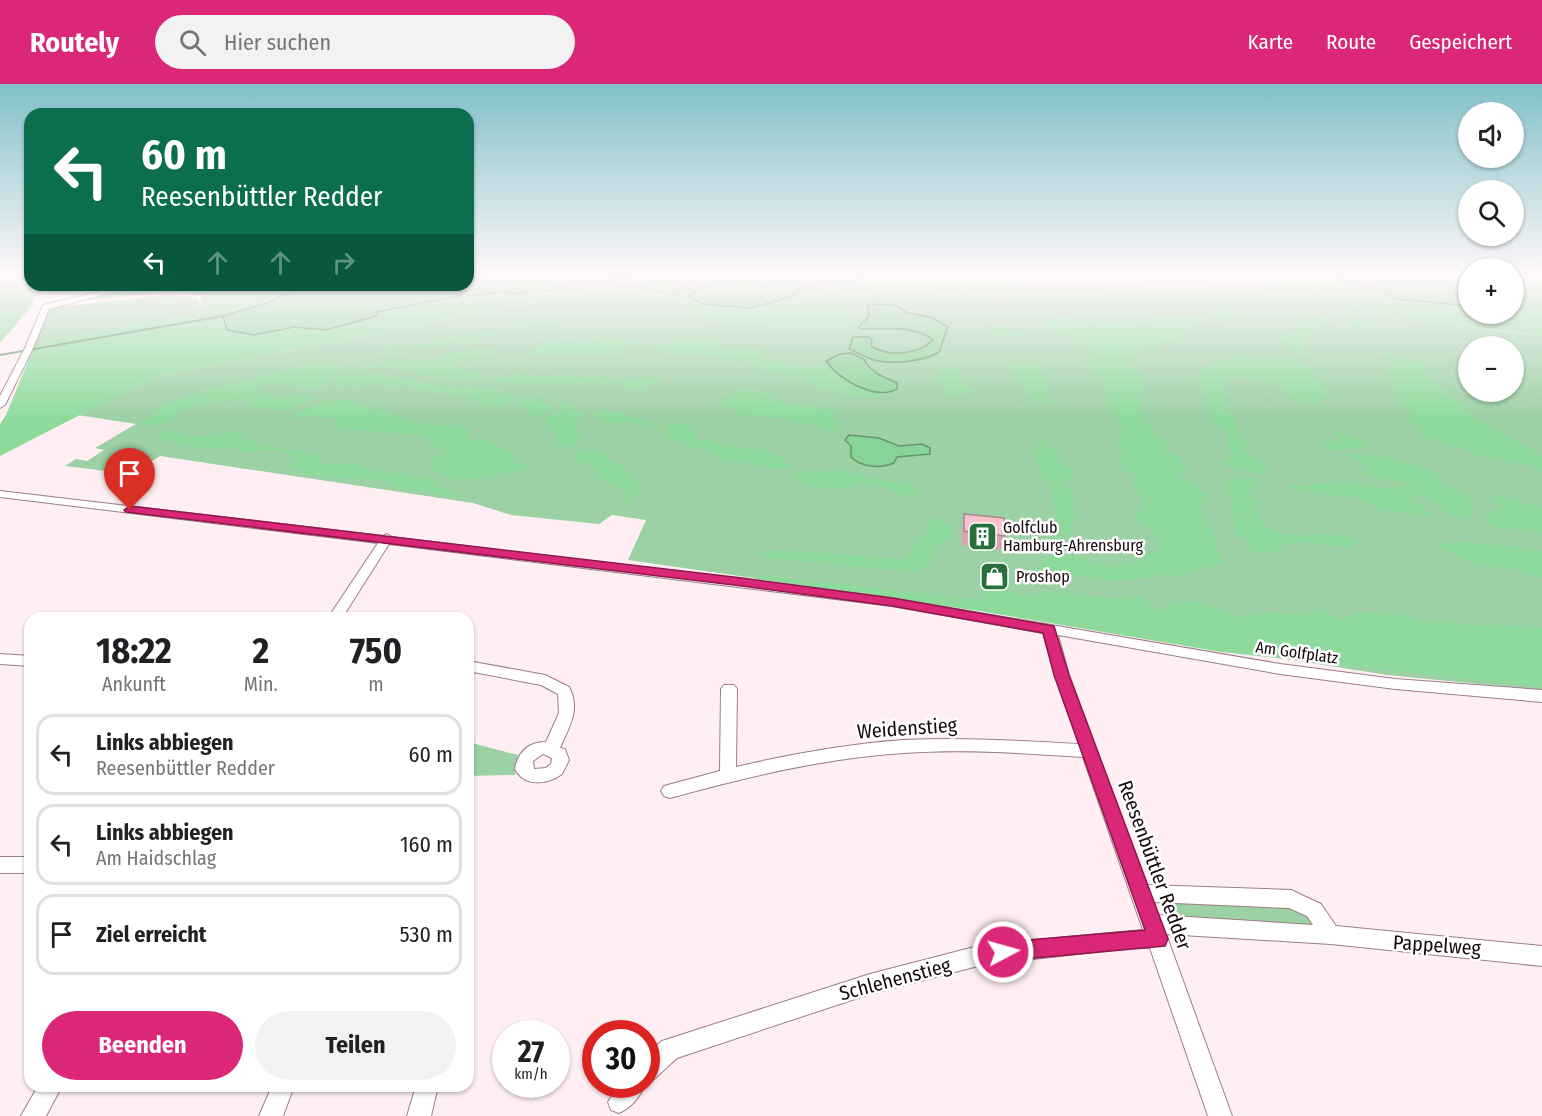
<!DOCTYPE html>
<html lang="de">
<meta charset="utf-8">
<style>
:root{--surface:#fff;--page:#f2f2f2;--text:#202124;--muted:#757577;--line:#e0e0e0;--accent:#db2777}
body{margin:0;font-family:"Fira Sans Condensed",sans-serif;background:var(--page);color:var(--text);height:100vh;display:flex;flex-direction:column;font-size:22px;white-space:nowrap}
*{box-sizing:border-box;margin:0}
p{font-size:20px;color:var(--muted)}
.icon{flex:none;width:33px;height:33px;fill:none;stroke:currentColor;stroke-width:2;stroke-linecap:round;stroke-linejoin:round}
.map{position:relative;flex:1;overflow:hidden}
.drawer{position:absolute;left:24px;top:528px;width:450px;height:480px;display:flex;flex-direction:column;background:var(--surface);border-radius:18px;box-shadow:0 2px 4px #0004}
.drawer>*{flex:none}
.top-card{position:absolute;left:24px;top:24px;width:450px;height:183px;border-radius:18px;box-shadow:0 2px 4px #0004;background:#0b6e4f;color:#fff;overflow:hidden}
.controls{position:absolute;left:1458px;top:18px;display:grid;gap:12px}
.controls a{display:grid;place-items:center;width:66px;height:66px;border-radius:50%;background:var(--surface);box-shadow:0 2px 4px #0004;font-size:30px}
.speed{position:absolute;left:492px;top:936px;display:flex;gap:12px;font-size:30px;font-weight:700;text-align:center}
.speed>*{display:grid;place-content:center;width:78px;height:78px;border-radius:50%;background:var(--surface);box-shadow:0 2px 4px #0004;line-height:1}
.speed small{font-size:15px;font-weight:400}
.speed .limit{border:9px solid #d22;background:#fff;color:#111}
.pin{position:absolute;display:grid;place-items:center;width:51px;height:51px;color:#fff;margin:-62px -26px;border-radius:50% 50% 50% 0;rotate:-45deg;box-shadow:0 0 6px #0007}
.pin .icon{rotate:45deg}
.me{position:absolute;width:66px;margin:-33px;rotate:84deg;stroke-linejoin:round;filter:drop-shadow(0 0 4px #0008)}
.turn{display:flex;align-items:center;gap:21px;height:126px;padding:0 18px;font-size:27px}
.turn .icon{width:78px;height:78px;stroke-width:2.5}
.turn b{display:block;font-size:42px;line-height:51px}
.lanes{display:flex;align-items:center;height:57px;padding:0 18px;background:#0003;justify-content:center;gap:30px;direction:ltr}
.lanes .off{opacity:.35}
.eta{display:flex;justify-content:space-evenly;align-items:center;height:102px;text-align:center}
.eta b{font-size:36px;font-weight:700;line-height:42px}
.primary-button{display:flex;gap:12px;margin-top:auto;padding:12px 18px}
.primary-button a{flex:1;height:69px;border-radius:36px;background:var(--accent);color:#fff;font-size:24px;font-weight:700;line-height:69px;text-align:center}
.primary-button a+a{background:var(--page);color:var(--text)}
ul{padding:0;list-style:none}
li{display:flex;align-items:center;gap:18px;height:81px;margin:0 12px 9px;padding:0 6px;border:3px solid var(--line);border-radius:18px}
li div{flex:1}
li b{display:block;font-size:22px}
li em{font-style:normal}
header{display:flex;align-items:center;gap:36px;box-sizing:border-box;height:84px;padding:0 30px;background:var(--accent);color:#fff}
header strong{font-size:28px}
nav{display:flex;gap:33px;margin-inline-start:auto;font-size:21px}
.search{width:420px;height:54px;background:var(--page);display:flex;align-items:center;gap:15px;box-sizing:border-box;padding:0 21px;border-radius:33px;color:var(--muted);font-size:22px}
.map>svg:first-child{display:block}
.green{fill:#9cd0a5;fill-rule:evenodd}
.forest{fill:#8eda9d}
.water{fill:#88d397;stroke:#66966d;stroke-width:1.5}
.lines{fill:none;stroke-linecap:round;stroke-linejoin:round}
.stream{stroke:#66966d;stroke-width:2}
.minor-casing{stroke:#9e7d85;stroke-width:2}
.minor{fill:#fff;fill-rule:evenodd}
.wall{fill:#d6a5b1}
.building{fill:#f9c0ce;stroke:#ae8690;stroke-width:1.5}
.route{fill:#db2777;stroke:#8e194d;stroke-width:1.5}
.labels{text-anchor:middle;stroke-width:5;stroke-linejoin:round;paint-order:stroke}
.poi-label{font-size:16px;fill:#15090c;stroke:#fff;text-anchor:start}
.street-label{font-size:16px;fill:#15090c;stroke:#fff}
.near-street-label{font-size:20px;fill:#15090c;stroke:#fff}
</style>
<header>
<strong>Routely</strong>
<div class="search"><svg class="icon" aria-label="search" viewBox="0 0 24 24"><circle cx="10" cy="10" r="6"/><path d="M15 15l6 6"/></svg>Hier suchen</div>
<nav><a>Karte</a><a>Route</a><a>Gespeichert</a></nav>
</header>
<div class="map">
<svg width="1542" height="1032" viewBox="0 0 1542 1032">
<rect width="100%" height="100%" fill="#ffeff3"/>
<g class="green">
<path d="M0 192H30V201H40L31 223 0 228Z"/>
<path d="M630 195 638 203 657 205 793 208 823 198 864 209 900 206 1095 218 1103 211 1125 205 1225 202 1329 210 1359 224 1389 233 1542 252V606L1387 591 989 528 628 476 646 436 612 431 599 440 511 431 473 419 160 372 131 390 65 382 76 375 87 377 104 366 95 364 136 340 77 331 154 293 613 203ZM1468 262H1514V308H1468Z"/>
<path d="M169 211 199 215 200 229 35 260 48 224Z"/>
<path d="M468 658 518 671 515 691 468 692Z"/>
<path d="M1167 816 1301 822 1317 841 1168 833 1161 823V819Z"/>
</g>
<g class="forest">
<path d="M704 192 718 195 688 212 703 220 751 224 793 212V208L803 206 814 211 850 215 858 223 852 244 825 250 817 245 802 248 785 243 770 244 763 240 739 242 713 236 703 237 686 229 674 215 635 210C644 201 666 207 678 211L692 193Z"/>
<path d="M868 192H985L997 195 1009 192H1327L1366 201 1396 215 1468 222V230H1514V192H1542V252C1492 244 1440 242 1390 233 1360 228 1339 211 1307 208L1306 212 1286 213V216L1280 217 1285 220H1274L1279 225H1276L1262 218 1243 216 1265 211H1283V207C1246 204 1121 194 1095 218L900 206 864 209 853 215 815 201Z"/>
<path d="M605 195H630L613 203 154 293 0 372V340L6 331 35 260 200 228 201 211 171 208 86 216 136 201H320L299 204 256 223 242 248 254 251 294 243 326 246 377 232V228L460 212 461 208 470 207 469 212 498 208 519 210 538 205 547 207 583 197Z"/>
<path d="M1333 220C1344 219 1359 221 1363 232L1361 235 1374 245H1358L1352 239 1350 232 1331 222Z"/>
<path d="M1232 222 1246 226 1247 229H1236L1235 235 1197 240 1201 246 1189 247V251L1184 253V257L1162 259 1160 265 1142 266 1128 279V282L1140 288 1146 301 1139 307 1142 327 1147 332 1145 335 1151 340 1150 346 1169 361 1161 365 1181 373 1179 379 1188 384 1187 389H1178L1176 392 1189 398 1206 410 1207 416 1201 427 1204 433 1213 441 1212 450 1224 480C1214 480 1199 486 1187 489L1186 493 1163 490 1148 495 1138 493 1136 496H1099L1066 490 1036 492 1035 486C1041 482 1044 474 1052 472 1079 465 1084 482 1110 481 1123 481 1134 476 1147 476V470L1159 467 1160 462 1151 445 1136 436V429L1142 425 1140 411 1132 400 1135 391 1126 387 1119 376 1124 372 1123 367 1116 360 1124 346 1115 332 1108 329 1111 324 1106 318 1108 311 1103 308 1106 303 1101 293 1083 280 1092 279 1090 275 1092 268 1070 252 1051 250 1048 238 1051 234H1072L1080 238 1089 236 1111 238 1148 236 1153 232 1208 230 1210 225Z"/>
<path d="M31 223 0 259V228Z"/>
<path d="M1310 228 1331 232 1328 235 1334 238 1324 239 1322 245 1313 247 1317 252 1308 253 1305 266 1310 272 1307 274 1285 262 1281 253 1284 247H1302L1299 243 1303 242 1295 232Z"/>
<path d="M553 233 559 235 555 241 523 242 490 254H477L442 263 401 265 384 273 380 271 384 266 381 263C391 258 402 263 413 262L519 241C530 233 542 241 553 233Z"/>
<path d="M991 237C1002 246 1014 241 1028 252L1025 254 989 252 988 248 993 244 979 238Z"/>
<path d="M696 254 720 258 727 266 752 262 764 269 763 274 803 283 815 281 830 283 852 302 883 308 885 312C871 317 829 308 813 302 808 300 806 296 804 293 788 293 773 289 759 284 753 282 753 279 748 277 716 269 674 276 645 263Z"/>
<path d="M621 256H633L635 260 631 264H621L625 269 622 270 529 272V269L543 259 552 257 576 259Z"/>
<path d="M489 264 497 267C486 279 464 271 454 283L487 293 482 297 419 290 383 281 350 289 347 287 386 277 422 275 435 277 447 270Z"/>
<path d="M1236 268C1253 276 1266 270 1285 272 1294 273 1304 282 1314 286L1313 293 1326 304 1327 313 1313 320 1291 315 1287 305 1263 295 1231 293 1220 302 1226 311 1223 315C1227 322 1228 331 1236 334V344L1247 362 1240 367 1253 373 1252 376 1266 380V391L1222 381 1226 374 1234 372 1227 364 1229 353 1225 345 1210 336V325L1204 318 1209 313 1203 306V300L1196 296 1203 292 1199 289 1201 284H1207L1212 279 1221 281 1219 276H1227Z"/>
<path d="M1385 268 1423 280C1425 297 1445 305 1457 316 1464 321 1469 331 1477 335 1499 348 1520 358 1542 372V387L1529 381 1482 373 1463 364 1421 352 1414 339 1409 336 1413 328C1406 323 1389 317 1399 308L1393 302 1399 300 1385 289 1391 284 1390 276 1383 269Z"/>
<path d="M1020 277 1038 280 1046 295 1044 300 1048 305 1045 310 1052 320 1032 317 1029 310 1030 307 1019 302 1023 299 1012 285 1007 282Z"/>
<path d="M320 278 341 280 343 286 335 289 328 301C305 310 280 292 256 303L265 311H274L275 314 302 310 313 313 288 327 248 322 247 316C233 315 206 318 194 322 176 328 162 348 142 340L155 330 154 327 170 318 223 302Z"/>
<path d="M949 283 957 285 960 296 972 307 947 312 940 296 941 291 935 287Z"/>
<path d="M371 288 379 289 382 293H399L434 301 499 306 514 312V316C505 323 492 324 481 322L482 317 469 315 467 311C446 312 431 306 412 305L409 301 388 303 369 299 358 304 335 301 336 294 340 292Z"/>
<path d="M525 289 533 292 572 291 582 295 592 291 614 296 610 302C603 302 598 299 592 299 574 299 502 303 492 295Z"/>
<path d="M661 294 660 298 650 300 646 306 618 302C629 292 648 294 661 294Z"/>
<path d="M739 306 770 309 774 317 835 326 837 329 832 333 838 337 840 346 828 347 815 340 804 341 790 335 739 331 734 325 724 324 721 319Z"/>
<path d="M530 313 539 315 541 320 550 319 551 325 540 333H534L526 325 517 321 521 314Z"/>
<path d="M346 316 432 342 452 341 469 345V357L485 354C490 359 509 368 517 370L514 378 527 381 528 384C523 388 462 397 455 395 443 393 439 388 430 384L429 377 445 368 444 365 430 362 426 352 337 344 332 341 336 338 335 335 309 332 291 335 292 331 328 317Z"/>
<path d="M562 319H571L572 326 585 329 573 340 579 343 576 348 583 354 574 362 566 361 560 365 553 356 558 351 554 347V343L548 341 546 333 563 326 560 322Z"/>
<path d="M597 326C610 326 653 336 662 345L631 338H604L594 331Z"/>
<path d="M675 339 688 340 697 350 696 353 699 357 712 356 715 360 731 361 740 366C753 359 787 373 792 383 781 385 750 384 743 376 726 381 718 376 707 365H696L675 356 662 357 668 350 666 344Z"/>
<path d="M172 346 179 347 177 350C198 358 222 346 243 349L242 353 257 360 315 370 321 373V378C333 383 347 377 359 381 375 387 387 390 405 389L409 393H429L437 396 440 403 461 409C452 419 436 408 426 407 417 407 407 408 398 405 392 402 386 396 379 396 352 394 327 394 300 389V385L285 382 301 375C293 371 277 366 267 366 256 366 248 370 237 368V363L208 365 157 355 163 348Z"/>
<path d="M1333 346 1365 357 1368 362 1334 367 1322 363 1323 359 1342 356 1332 349Z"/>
<path d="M1038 352 1044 353 1046 363 1059 367 1058 376 1075 389 1065 399 1077 412 1072 418 1076 423 1073 428 1079 434 1070 443 1075 449 1063 451 1064 458 1061 460 1054 459 1050 456V448L1060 444 1055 433 1050 399 1044 396C1042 386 1032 374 1034 364L1039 362Z"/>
<path d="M594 364 608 371V375L636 391V399L644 402 641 409 633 412 627 421 622 419 625 415C623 404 617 399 606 399L596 389 598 385 572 375 575 369 586 368Z"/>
<path d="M1343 370 1376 371 1431 386 1445 402 1465 409 1472 418 1470 434 1453 433C1439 425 1434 408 1414 412L1412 416 1434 431 1430 433 1377 425 1369 418 1352 413 1298 407 1285 400 1302 402 1344 398 1396 405 1398 401 1412 403C1399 392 1378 398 1364 389V385L1369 383 1366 379Z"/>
<path d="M801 385 812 389 834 385 894 399 907 398 921 409 910 414 880 402 860 398 848 404H827L806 401 792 393Z"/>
<path d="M1237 393 1253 394 1261 402 1260 405 1252 404 1251 410 1263 419 1257 424C1266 471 1331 438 1357 457L1352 464C1333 463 1303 454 1286 460 1282 462 1280 467 1275 468 1268 470 1259 469 1252 466L1247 455 1239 453 1235 448V438L1231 427 1233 416 1223 402 1229 396H1236Z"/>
<path d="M1494 411 1542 423V449L1500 444 1486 438 1483 433 1501 422 1492 413Z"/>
<path d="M933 433 949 440 953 446 952 454 940 461 929 482 913 488 762 473V468L779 466 904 475 930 443 926 436Z"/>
<path d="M1470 458C1494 462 1517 461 1542 467V494L1511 485 1472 480 1435 459Z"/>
<path d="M758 491 983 516 987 506 1003 505 1022 512 1053 508 1121 515 1138 511 1146 515 1152 525 1161 528 1164 522 1179 518H1199L1239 533 1266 528 1298 530 1318 526 1344 536 1359 528 1402 530 1421 538 1444 536 1477 542 1500 541 1542 544V603L1221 568 973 526 756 495Z"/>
</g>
<g class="water">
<path d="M468 192H691L693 195 683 202 678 211 638 203 630 195 584 197 547 207 538 205 519 210 499 208 469 212 470 207 461 208 460 212 377 228V232L326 246 294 243 254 251 227 246 223 232 267 219 299 204 320 201H468Z"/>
<path d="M743 192H868L855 196 823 198 794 208 795 211 793 212 751 224 703 220 687 212 711 198Z"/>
<path d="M1327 192H1460L1468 194V222L1396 215 1366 201Z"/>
<path d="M868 220 895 221 908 229 931 233 948 243 939 268C925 277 896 280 879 277 869 276 859 269 849 265L853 253H869L872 256 871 262C888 273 918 271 933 256 914 240 884 246 861 245L859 243 869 232Z"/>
<path d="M851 269 864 275C872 290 882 292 897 299V305C874 317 839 295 826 277L840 270Z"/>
<path d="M849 351 879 354 899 362 922 360 930 364V370L897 373 894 379C880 385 861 383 851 373V362L845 356Z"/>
</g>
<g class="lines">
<path class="stream" d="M0 271 223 232"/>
<defs>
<g id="minor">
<path d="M128 201H141L49 225 33 264 5 321 0 324V312L25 264 43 221Z"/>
<path d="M0 407 383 452 387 450 392 453 892 514 1280 580 1395 595 1542 606V618L1395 605 1280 590 1058 551 1069 591 1147 801 1291 806 1321 820 1336 842 1542 862V882L1331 860 1166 850 1232 1032H1208L1150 864H1130L982 881 870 910 677 974 654 995 646 998V971L662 957 870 890 982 861 1143 846 1083 673C1024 669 964 665 904 669 825 674 746 693 670 714L664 712 661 707 664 702 720 687 721 605 724 601H734L737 605 736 683C791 670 848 660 904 656 962 653 1021 657 1079 660L1055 591 1043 549 892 522 389 460 342 534H328L378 459 0 413ZM1153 818 1289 824 1307 832 1313 841 1158 831Z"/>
<path d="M0 570 30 572V582L0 580Z"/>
<path d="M468 577 545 591 569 603C581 625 569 643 560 664L565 665 569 676 562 690C547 701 524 703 515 685 518 668 528 658 546 658L559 629 558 610 541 601 468 587ZM543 670 552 674 551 680 546 684 534 685 533 677Z"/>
<rect x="0" y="773" width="30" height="16"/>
<path d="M619 1000H645C640 1013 631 1024 619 1029L611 1026 608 1018Z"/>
<path d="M38 1002H62L46 1032H21Z"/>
<path d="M272 1002H294L283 1032H259Z"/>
<path d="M416 1002H438L431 1032H407Z"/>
</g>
</defs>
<use href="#minor" class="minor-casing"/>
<use href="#minor" class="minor"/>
</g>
<path class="wall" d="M964 430 1005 452 1002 466 962 461V444Z"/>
<path class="building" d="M964 430 1004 434 1005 452 964 447Z"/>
<linearGradient id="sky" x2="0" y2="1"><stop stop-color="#81c0c8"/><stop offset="0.57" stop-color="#fff8fa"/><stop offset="1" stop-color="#fff8fa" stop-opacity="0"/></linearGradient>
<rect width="1542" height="336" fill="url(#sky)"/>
<path class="route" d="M130 422 742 494 892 514 1054 542 1069 591 1168 855 1165 862 1003 877 996 875 993 868 996 861 1003 858 1145 846 1054 591 1043 549 892 522 742 502 126 428 124 426Z"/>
<defs>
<symbol id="building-square" viewBox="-11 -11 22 22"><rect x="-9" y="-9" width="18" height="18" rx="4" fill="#276f3b" stroke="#fff"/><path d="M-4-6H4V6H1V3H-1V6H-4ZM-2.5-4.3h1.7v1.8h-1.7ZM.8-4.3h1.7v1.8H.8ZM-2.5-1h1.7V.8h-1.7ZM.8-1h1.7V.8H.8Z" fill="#fff"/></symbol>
<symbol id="shop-square" viewBox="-11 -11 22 22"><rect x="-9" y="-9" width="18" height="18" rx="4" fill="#276f3b" stroke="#fff"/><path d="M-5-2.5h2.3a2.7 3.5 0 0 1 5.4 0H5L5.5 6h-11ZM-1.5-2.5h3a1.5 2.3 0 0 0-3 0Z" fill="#fff"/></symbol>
</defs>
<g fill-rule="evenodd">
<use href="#building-square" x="966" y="436" width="33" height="33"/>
<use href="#shop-square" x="978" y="476" width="33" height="33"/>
</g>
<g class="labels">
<g class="poi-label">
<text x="1003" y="449">Golfclub<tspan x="1003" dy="18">Hamburg-Ahrensburg</tspan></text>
<text x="1016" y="498">Proshop</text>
</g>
<g class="street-label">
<text transform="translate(1297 568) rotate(8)" y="6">Am Golfplatz</text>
</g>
<g class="near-street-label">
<text transform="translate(907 644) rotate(-4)" y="7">Weidenstieg</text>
<text transform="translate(1155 781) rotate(70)" y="7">Reesenbüttler Redder</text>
<text transform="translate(1437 861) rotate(4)" y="7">Pappelweg</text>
<text transform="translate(895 895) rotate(-15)" y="7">Schlehenstieg</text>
</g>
</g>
</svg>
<div class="controls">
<a><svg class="icon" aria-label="sound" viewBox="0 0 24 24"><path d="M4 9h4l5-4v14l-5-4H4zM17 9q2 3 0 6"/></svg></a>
<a><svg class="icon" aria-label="search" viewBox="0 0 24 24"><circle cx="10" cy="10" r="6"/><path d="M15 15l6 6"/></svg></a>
<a>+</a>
<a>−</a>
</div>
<div class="speed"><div>27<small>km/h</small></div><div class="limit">30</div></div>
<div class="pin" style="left:130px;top:426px;background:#d93025"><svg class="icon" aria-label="arrive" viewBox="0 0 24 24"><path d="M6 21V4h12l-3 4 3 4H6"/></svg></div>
<svg class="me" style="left:1003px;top:868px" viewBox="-20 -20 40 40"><circle r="17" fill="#db2777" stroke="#fff" stroke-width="3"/><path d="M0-11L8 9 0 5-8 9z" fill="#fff"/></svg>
<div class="top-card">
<div class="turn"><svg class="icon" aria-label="left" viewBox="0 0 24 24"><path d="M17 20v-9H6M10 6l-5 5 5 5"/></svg><div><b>60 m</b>Reesenbüttler Redder</div></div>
<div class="lanes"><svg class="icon" aria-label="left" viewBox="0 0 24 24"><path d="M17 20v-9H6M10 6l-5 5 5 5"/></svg><svg class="icon off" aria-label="ahead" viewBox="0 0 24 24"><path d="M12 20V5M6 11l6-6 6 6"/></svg><svg class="icon off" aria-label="ahead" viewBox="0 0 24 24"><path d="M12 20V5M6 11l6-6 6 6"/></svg><svg class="icon off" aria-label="right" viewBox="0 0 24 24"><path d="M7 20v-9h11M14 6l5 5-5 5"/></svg></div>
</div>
<section class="drawer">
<div class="eta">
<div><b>18:22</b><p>Ankunft</p></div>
<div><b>2</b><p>Min.</p></div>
<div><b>750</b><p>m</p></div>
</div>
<ul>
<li><svg class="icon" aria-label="left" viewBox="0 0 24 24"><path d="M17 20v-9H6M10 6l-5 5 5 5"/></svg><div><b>Links abbiegen</b><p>Reesenbüttler Redder</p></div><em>60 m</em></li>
<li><svg class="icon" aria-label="left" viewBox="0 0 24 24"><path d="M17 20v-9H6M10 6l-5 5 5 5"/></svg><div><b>Links abbiegen</b><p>Am Haidschlag</p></div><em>160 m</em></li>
<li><svg class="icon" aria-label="arrive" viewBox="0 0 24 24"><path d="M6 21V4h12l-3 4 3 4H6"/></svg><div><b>Ziel erreicht</b></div><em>530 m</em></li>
</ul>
<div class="primary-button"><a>Beenden</a><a>Teilen</a></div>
</section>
</div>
